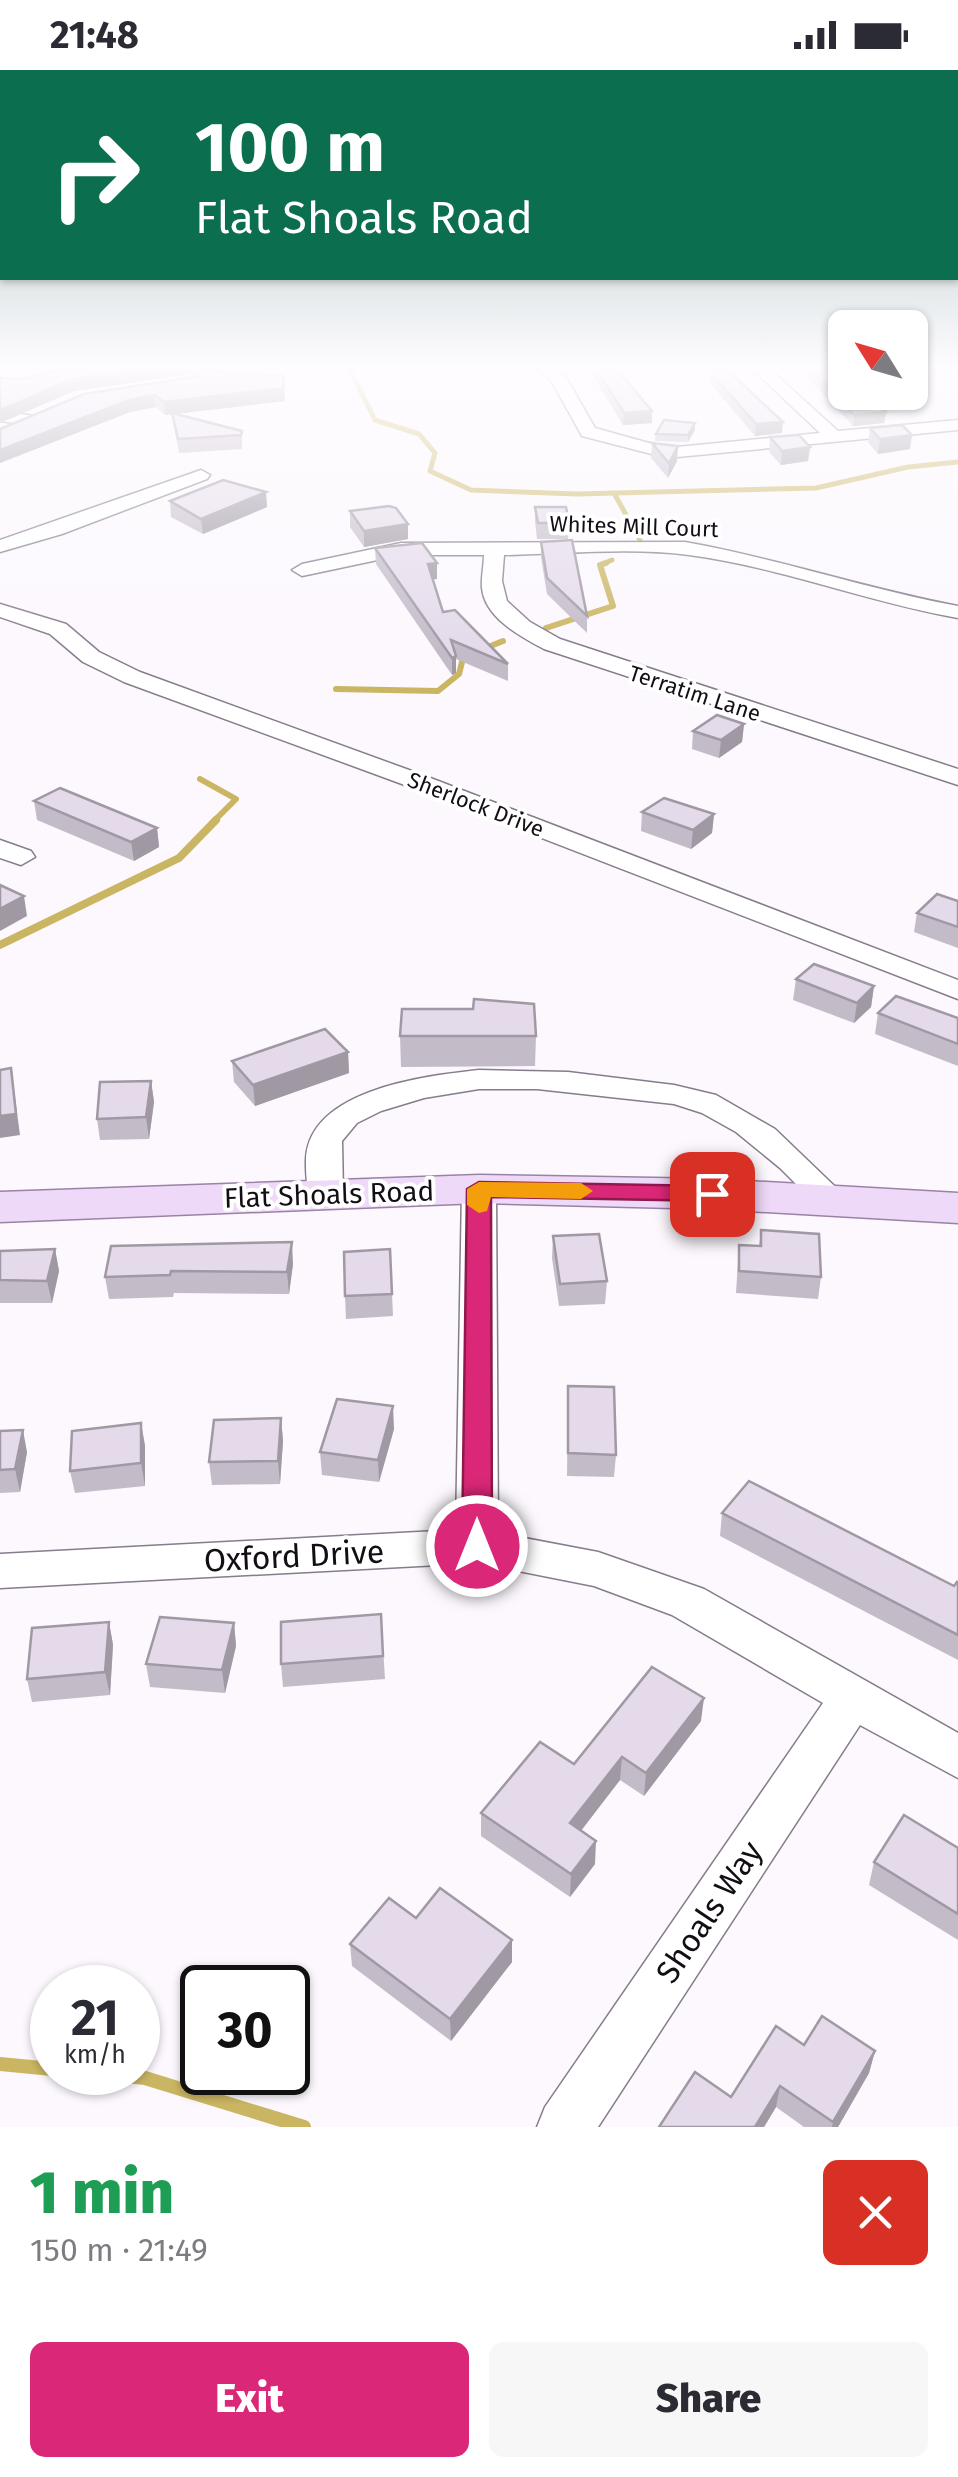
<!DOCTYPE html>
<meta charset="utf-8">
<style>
:root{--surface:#fff;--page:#f7f7f7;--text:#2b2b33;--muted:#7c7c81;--accent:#db2777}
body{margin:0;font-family:"Fira Sans",sans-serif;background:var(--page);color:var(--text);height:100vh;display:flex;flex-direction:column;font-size:38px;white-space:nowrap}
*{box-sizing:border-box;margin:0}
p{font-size:32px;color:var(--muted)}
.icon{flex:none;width:55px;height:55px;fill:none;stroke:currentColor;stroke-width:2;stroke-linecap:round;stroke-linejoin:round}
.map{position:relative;height:2057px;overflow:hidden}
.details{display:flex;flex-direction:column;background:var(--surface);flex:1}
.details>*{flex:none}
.top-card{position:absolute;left:0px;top:0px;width:960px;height:210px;box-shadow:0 2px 8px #0004;background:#0b6e4f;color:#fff;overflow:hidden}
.needle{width:65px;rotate:307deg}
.buttons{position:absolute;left:828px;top:240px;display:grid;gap:20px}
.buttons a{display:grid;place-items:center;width:100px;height:100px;border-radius:15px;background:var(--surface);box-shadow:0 2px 8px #0004;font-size:50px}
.speed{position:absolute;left:30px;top:1895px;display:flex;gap:20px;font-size:50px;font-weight:700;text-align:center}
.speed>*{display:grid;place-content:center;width:130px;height:130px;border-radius:50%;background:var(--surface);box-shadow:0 2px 8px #0004;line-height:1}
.speed small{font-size:25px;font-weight:400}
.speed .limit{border:5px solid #111;border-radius:15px;background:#fff;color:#111}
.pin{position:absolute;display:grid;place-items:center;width:85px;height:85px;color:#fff;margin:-42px;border-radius:20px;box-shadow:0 5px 15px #0006}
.me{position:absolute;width:110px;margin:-55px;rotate:0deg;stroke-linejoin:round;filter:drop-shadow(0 0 8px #0008)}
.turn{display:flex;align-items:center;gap:35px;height:210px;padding:0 30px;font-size:45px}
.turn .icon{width:130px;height:130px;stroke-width:2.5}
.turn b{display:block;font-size:70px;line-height:85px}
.round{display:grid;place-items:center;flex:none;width:105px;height:105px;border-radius:15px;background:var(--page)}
.head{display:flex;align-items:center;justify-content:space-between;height:170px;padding:0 30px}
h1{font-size:60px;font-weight:800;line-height:75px;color:#1e9e55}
.primary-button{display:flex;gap:20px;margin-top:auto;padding:20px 30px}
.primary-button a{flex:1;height:115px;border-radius:15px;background:var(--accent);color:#fff;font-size:40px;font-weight:800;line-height:115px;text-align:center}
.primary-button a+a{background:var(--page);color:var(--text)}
.status{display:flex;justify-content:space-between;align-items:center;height:70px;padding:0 50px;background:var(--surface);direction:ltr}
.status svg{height:28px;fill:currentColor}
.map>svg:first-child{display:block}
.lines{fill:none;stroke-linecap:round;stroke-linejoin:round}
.stream-far3{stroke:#cab662;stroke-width:5}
.stream-far2{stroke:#cab662;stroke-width:6}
.stream-far1{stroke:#cab662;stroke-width:8}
.stream{stroke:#cab662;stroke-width:14}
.minor-casing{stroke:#867c8b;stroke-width:3}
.major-casing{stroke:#9a82a6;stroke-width:3}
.minor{fill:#fff;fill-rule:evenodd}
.major{fill:#efd9f9;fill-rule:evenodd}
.wall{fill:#c4bbc9}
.shaded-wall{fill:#a099a4}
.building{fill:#e4daea;stroke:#a099a4;stroke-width:2.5}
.route{fill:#db2777;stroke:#8e194d;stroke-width:2.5}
.slow{fill:#f59e0b}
.labels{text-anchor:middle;stroke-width:8;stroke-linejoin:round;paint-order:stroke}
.far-street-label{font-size:22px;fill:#120e14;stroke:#fff}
.street-label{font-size:28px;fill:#120e14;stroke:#fff}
.near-street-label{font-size:32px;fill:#120e14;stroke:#fff}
</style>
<div class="status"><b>21:48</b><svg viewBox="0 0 49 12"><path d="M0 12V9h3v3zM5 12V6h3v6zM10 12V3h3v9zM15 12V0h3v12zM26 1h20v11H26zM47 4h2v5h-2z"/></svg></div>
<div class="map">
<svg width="958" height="2057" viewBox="0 0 958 2057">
<rect width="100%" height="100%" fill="#fcf8fe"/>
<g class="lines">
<g class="stream-far3">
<path d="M341 294 349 298 375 350 419 364 435 383 430 401 471 420 577 424 816 418 908 397 958 392"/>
<path d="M614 423 640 470"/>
<path d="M600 495 612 490"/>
</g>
<g class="stream-far2">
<path d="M546 558 613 536 600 495 606 493"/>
<path d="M483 579 503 571"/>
<path d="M336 619 438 621 459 604 463 588 469 586"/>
<path d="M200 709 236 729 213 752"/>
</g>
<path class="stream-far1" d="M0 875 179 788 216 750"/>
<g class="stream">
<path d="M0 1994 52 1999"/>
<path d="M85 2002 145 2008 304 2057"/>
</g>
<defs>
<g id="minor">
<path d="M534 294H552L567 309 595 358 667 378 820 363 747 294H764L838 361 958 350V360L667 388 582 366 552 312Z"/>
<path d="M949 294H958V300Z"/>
<path d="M0 341 34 346 37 350 28 355 0 351Z"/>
<path d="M201 400 210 405 207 409 62 464 0 482V470Z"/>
<path d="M685 472C777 488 866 519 958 536V548C867 532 780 497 689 485 631 477 563 484 504 485L502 511 507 531 530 552 560 569 958 699V715L544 579C520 566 485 548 482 518 481 507 484 496 484 485H401L302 506 292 500 302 494 401 473Z"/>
<path d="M0 534 66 554 99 582 140 602 420 704 958 910V929L402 714 124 612 83 592 50 564 0 547Z"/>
<path d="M0 770 31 781 35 787 21 795 0 788Z"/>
<path d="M479 1000 568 1002 674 1015 716 1025 775 1059 850 1131 845 1139 833 1142 821 1139 780 1098 736 1062 702 1043 674 1034 537 1019H479L424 1028 381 1041 357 1053 342 1071 343 1124 338 1132 326 1135 314 1132C307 1121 306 1108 306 1095 303 1020 424 1006 479 1000Z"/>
<path d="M479 1108 491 1111 496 1119 498 1463 598 1482 704 1519 958 1663V1708L860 1655 598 2057H537L545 2037 823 1633 672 1545 594 1516 477 1493 0 1518V1484L456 1460 462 1119 467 1111Z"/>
</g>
<path id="major" d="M479 1105 712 1109 958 1123V1153L712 1139 479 1133 0 1152V1122Z"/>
</defs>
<use href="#minor" class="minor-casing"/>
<use href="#major" class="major-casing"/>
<use href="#minor" class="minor"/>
<use href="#major" class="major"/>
</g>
<g class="wall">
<path d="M91 294H225L227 304 283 305 285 331 176 344 242 361V379L179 383 172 344 165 345 156 337 130 342 0 393V359L198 307 191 304 74 321 0 353V308L24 309Z"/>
<path d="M588 294H612L652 341V353L623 355 588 298Z"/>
<path d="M810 298 886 342 884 353 853 356 808 308Z"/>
<path d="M711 303 782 363 755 366 710 313Z"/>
<path d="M695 353V360L688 372 655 371 656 364Z"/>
<path d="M870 358 910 379 878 384 868 372Z"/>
<path d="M770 367 810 377 808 391 781 395 769 382Z"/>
<path d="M652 373 677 391 668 408 651 388Z"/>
<path d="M266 422 267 437 203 464 171 447 170 431Z"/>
<path d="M535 437 569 453 568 469H537L535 452Z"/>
<path d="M350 441 408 454V469L364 477 350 457Z"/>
<path d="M541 472 587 546V563L547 524 541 488Z"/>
<path d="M375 478 437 493V509H433L443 542 508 594V611L456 589V603L452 605 376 494Z"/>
<path d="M744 654 742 672 719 688 692 679 693 661Z"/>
<path d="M34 731 157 758 159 777 134 791 37 750Z"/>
<path d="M642 742 714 744 712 763 691 779 641 761Z"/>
<path d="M958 831V878L914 862 917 843Z"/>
<path d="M796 909 874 916 871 937 854 953 793 930Z"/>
<path d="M878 943 958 948V996L875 964Z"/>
<path d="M400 966H536L535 996 401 997Z"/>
<path d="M348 982 349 1003 255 1036 234 1012 232 991Z"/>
<path d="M151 1011 154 1032 149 1069 100 1070 97 1049Z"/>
<path d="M761 1160 821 1207 818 1229 736 1223 739 1175 759 1176Z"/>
<path d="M553 1166 607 1211 605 1234 559 1236 552 1188Z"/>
<path d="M111 1176 293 1194 289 1224 174 1223 173 1227 109 1229 105 1207Z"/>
<path d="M55 1179 59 1201 52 1233H0V1181Z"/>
<path d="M390 1179 393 1246 346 1249 345 1226Z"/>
<path d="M568 1316 616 1385 614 1407 567 1406Z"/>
<path d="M281 1348 283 1371 280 1414 212 1415 209 1392Z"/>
<path d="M141 1353 145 1376V1416L75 1423 70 1401Z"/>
<path d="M394 1359 379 1412 322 1405 320 1382Z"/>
<path d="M0 1361 27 1382 20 1422 0 1423Z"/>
<path d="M722 1443 954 1516 958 1513V1590L720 1466Z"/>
<path d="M381 1544 385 1609 283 1617 281 1594Z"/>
<path d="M109 1552 113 1575 110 1625 32 1632 27 1609Z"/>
<path d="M234 1553 236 1576 225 1623 150 1617 146 1594Z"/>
<path d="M701 1651 644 1726 620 1710 581 1761 595 1794 570 1827 481 1766V1743L574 1694Z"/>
<path d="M958 1778V1870L869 1815 874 1792Z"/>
<path d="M416 1848 512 1870V1892L451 1971 352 1896 350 1874Z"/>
<path d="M804 1975 875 1981 869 2003 838 2057H804L776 2037 764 2057 731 2027Z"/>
</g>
<g class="shaded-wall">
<path d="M179 294H191V304L74 321 0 353V340L73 309Z"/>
<path d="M227 296 228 308 213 303Z"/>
<path d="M284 318 285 331 165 345 164 332Z"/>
<path d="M155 325 156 337 130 342 0 393V380L129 330Z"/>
<path d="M652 341V353L623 355 624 343Z"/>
<path d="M886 342 884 353 853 356 854 345Z"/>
<path d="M783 352 782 363 755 366 756 354Z"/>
<path d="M695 353V360L688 372V365Z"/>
<path d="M912 365 910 379 878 384 880 369Z"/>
<path d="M678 376 677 391 668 408 669 393Z"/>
<path d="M810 377 808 391 781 395 782 381Z"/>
<path d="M266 422 267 437 203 464 201 449Z"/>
<path d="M408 454V469L364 477V461Z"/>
<path d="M437 493V509L428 510V494Z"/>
<path d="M456 586V603L452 605V588Z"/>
<path d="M744 654 742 672 719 688 721 670Z"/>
<path d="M714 744 712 763 691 779 693 760Z"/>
<path d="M157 758 159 777 134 791 131 772Z"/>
<path d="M24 826 27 846 0 861V839Z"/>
<path d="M874 916 871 937 854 953 857 933Z"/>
<path d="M348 982 349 1003 255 1036 253 1015Z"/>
<path d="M11 998 20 1065 0 1068V1046Z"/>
<path d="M151 1011 154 1032 149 1069 146 1047Z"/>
<path d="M292 1172 293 1194 289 1224 287 1202Z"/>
<path d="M55 1179 59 1201 52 1233 47 1211Z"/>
<path d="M393 1336 394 1359 379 1412 378 1390Z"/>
<path d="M281 1348 283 1371 280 1414 278 1391Z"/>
<path d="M141 1353 145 1376V1416L141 1393Z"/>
<path d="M23 1360 27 1382 20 1422 15 1399Z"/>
<path d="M109 1552 113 1575 110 1625 105 1602Z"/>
<path d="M234 1553 236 1576 225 1623 222 1600Z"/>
<path d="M704 1628 701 1651 644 1726 646 1703Z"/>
<path d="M622 1687 620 1710 569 1776 570 1753Z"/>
<path d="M596 1771 595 1794 570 1827 571 1804Z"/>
<path d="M512 1870V1892L451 1971 450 1949Z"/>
<path d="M875 1981 869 2003 838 2057H832L833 2052Z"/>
<path d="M780 2016 776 2037 764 2057H755Z"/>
</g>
<g class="building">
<path d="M91 294H179L73 309 0 340V308L24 309 66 298Z"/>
<path d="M195 294H225L227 296 213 303 283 305 284 318 164 332 155 325 129 330 0 380V359L84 324 200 306V296Z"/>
<path d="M593 294H612L652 341 624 343Z"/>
<path d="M719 294H721L783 352 756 354 711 303Z"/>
<path d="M813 294H827L845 309V322H862L886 342 854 345 810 298Z"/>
<path d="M172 343 242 361 241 365 178 369Z"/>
<path d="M664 350 695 353 688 365 656 364Z"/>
<path d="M902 355 912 365 880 369 870 358Z"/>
<path d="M799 365 810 377 782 381 770 367Z"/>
<path d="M652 373 678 376 669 393Z"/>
<path d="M223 410 266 422 201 449 170 431Z"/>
<path d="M389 436 396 438 408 454 364 461 350 441Z"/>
<path d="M535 437H566L569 453H538Z"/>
<path d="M572 470 587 546 547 508 541 472Z"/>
<path d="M422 473 437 493 428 494 443 542 455 540 508 594 451 570 456 586 452 588 375 478Z"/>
<path d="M717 645 744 654 721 670 693 661Z"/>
<path d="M60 718 157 758 131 772 34 731Z"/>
<path d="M664 728 714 744 693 760 642 742Z"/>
<path d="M0 815 24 826 0 839Z"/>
<path d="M937 824 958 831V857L917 843Z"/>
<path d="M814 894 874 916 857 933 796 909Z"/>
<path d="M896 926 958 948V974L878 943Z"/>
<path d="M474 929 534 934 536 966H400L402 939H473Z"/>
<path d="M325 959 348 982 253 1015 232 991Z"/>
<path d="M11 998 16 1044 0 1046V1000Z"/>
<path d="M151 1011 146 1047 97 1049 100 1012Z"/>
<path d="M761 1160 819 1164 821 1207 739 1201V1175L761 1176Z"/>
<path d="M599 1164 607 1211 560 1214 553 1166Z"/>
<path d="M292 1172 287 1202 171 1201 170 1205 105 1207 111 1176Z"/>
<path d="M55 1179 47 1211 0 1210V1181Z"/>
<path d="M390 1179 392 1224 345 1226 344 1182Z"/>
<path d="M568 1316 614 1317 616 1385 568 1383Z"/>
<path d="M337 1329 393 1336 378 1390 320 1382Z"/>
<path d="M281 1348 278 1391 209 1392 214 1350Z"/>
<path d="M141 1353V1393L70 1401 72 1361Z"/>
<path d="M23 1360 15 1399 0 1400V1361Z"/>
<path d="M749 1411 954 1516 957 1512 958 1513V1565L722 1443Z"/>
<path d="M381 1544 383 1586 281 1594V1552Z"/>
<path d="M160 1547 234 1553 222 1600 146 1594Z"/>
<path d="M109 1552 105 1602 27 1609 32 1558Z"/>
<path d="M652 1597 704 1628 646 1703 622 1687 570 1753 596 1771 571 1804 481 1743 540 1672 574 1694Z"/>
<path d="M904 1745 958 1778V1844L874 1792Z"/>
<path d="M440 1818 512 1870 450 1949 350 1874 389 1828 416 1848Z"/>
<path d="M822 1946 875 1981 833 2052 780 2016 755 2057H659L695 2002 731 2027 776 1956 804 1975Z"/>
</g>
<linearGradient id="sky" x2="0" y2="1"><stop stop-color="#9cb5b2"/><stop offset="0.51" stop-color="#fefcff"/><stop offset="1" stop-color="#fefcff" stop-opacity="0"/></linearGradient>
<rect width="958" height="582" fill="url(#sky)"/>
<path class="route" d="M479 1112 712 1116 724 1124 712 1131 491 1127 492 1476 488 1485 477 1488 466 1485 462 1476 467 1119Z"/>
<path class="slow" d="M479 1112 581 1113 593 1121 581 1129 491 1127 487 1141 479 1143 467 1135V1119Z"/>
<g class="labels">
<g class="far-street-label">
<text transform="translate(634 456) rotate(2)" y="8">Whites Mill Court</text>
<text transform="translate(695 623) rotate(18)" y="8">Terratim Lane</text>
<text transform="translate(476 734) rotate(21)" y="8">Sherlock Drive</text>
</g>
<g class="street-label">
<text transform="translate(329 1124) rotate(-2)" y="10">Flat Shoals Road</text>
</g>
<g class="near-street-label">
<text transform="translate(294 1486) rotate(-3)" y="11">Oxford Drive</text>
<text transform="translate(709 1842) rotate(-56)" y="11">Shoals Way</text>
</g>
</g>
</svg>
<div class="buttons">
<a><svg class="needle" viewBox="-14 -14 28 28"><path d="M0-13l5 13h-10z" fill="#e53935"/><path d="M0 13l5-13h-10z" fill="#7c7c81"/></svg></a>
</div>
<div class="speed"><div>21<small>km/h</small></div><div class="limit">30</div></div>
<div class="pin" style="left:712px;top:1124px;background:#d93025"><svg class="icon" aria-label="arrive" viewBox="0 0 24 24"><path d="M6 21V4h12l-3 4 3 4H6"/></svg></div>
<svg class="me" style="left:477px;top:1476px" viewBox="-20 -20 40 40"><circle r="17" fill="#db2777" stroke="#fff" stroke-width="3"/><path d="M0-11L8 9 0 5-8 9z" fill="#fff"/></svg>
<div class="top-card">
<div class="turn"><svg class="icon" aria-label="right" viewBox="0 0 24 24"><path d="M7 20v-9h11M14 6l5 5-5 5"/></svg><div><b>100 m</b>Flat Shoals Road</div></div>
</div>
</div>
<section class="details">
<div class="head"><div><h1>1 min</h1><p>150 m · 21:49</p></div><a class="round" style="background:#d93025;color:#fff"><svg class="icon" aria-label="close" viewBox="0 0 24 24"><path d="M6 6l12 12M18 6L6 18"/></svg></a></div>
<div class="primary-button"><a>Exit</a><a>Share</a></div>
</section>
